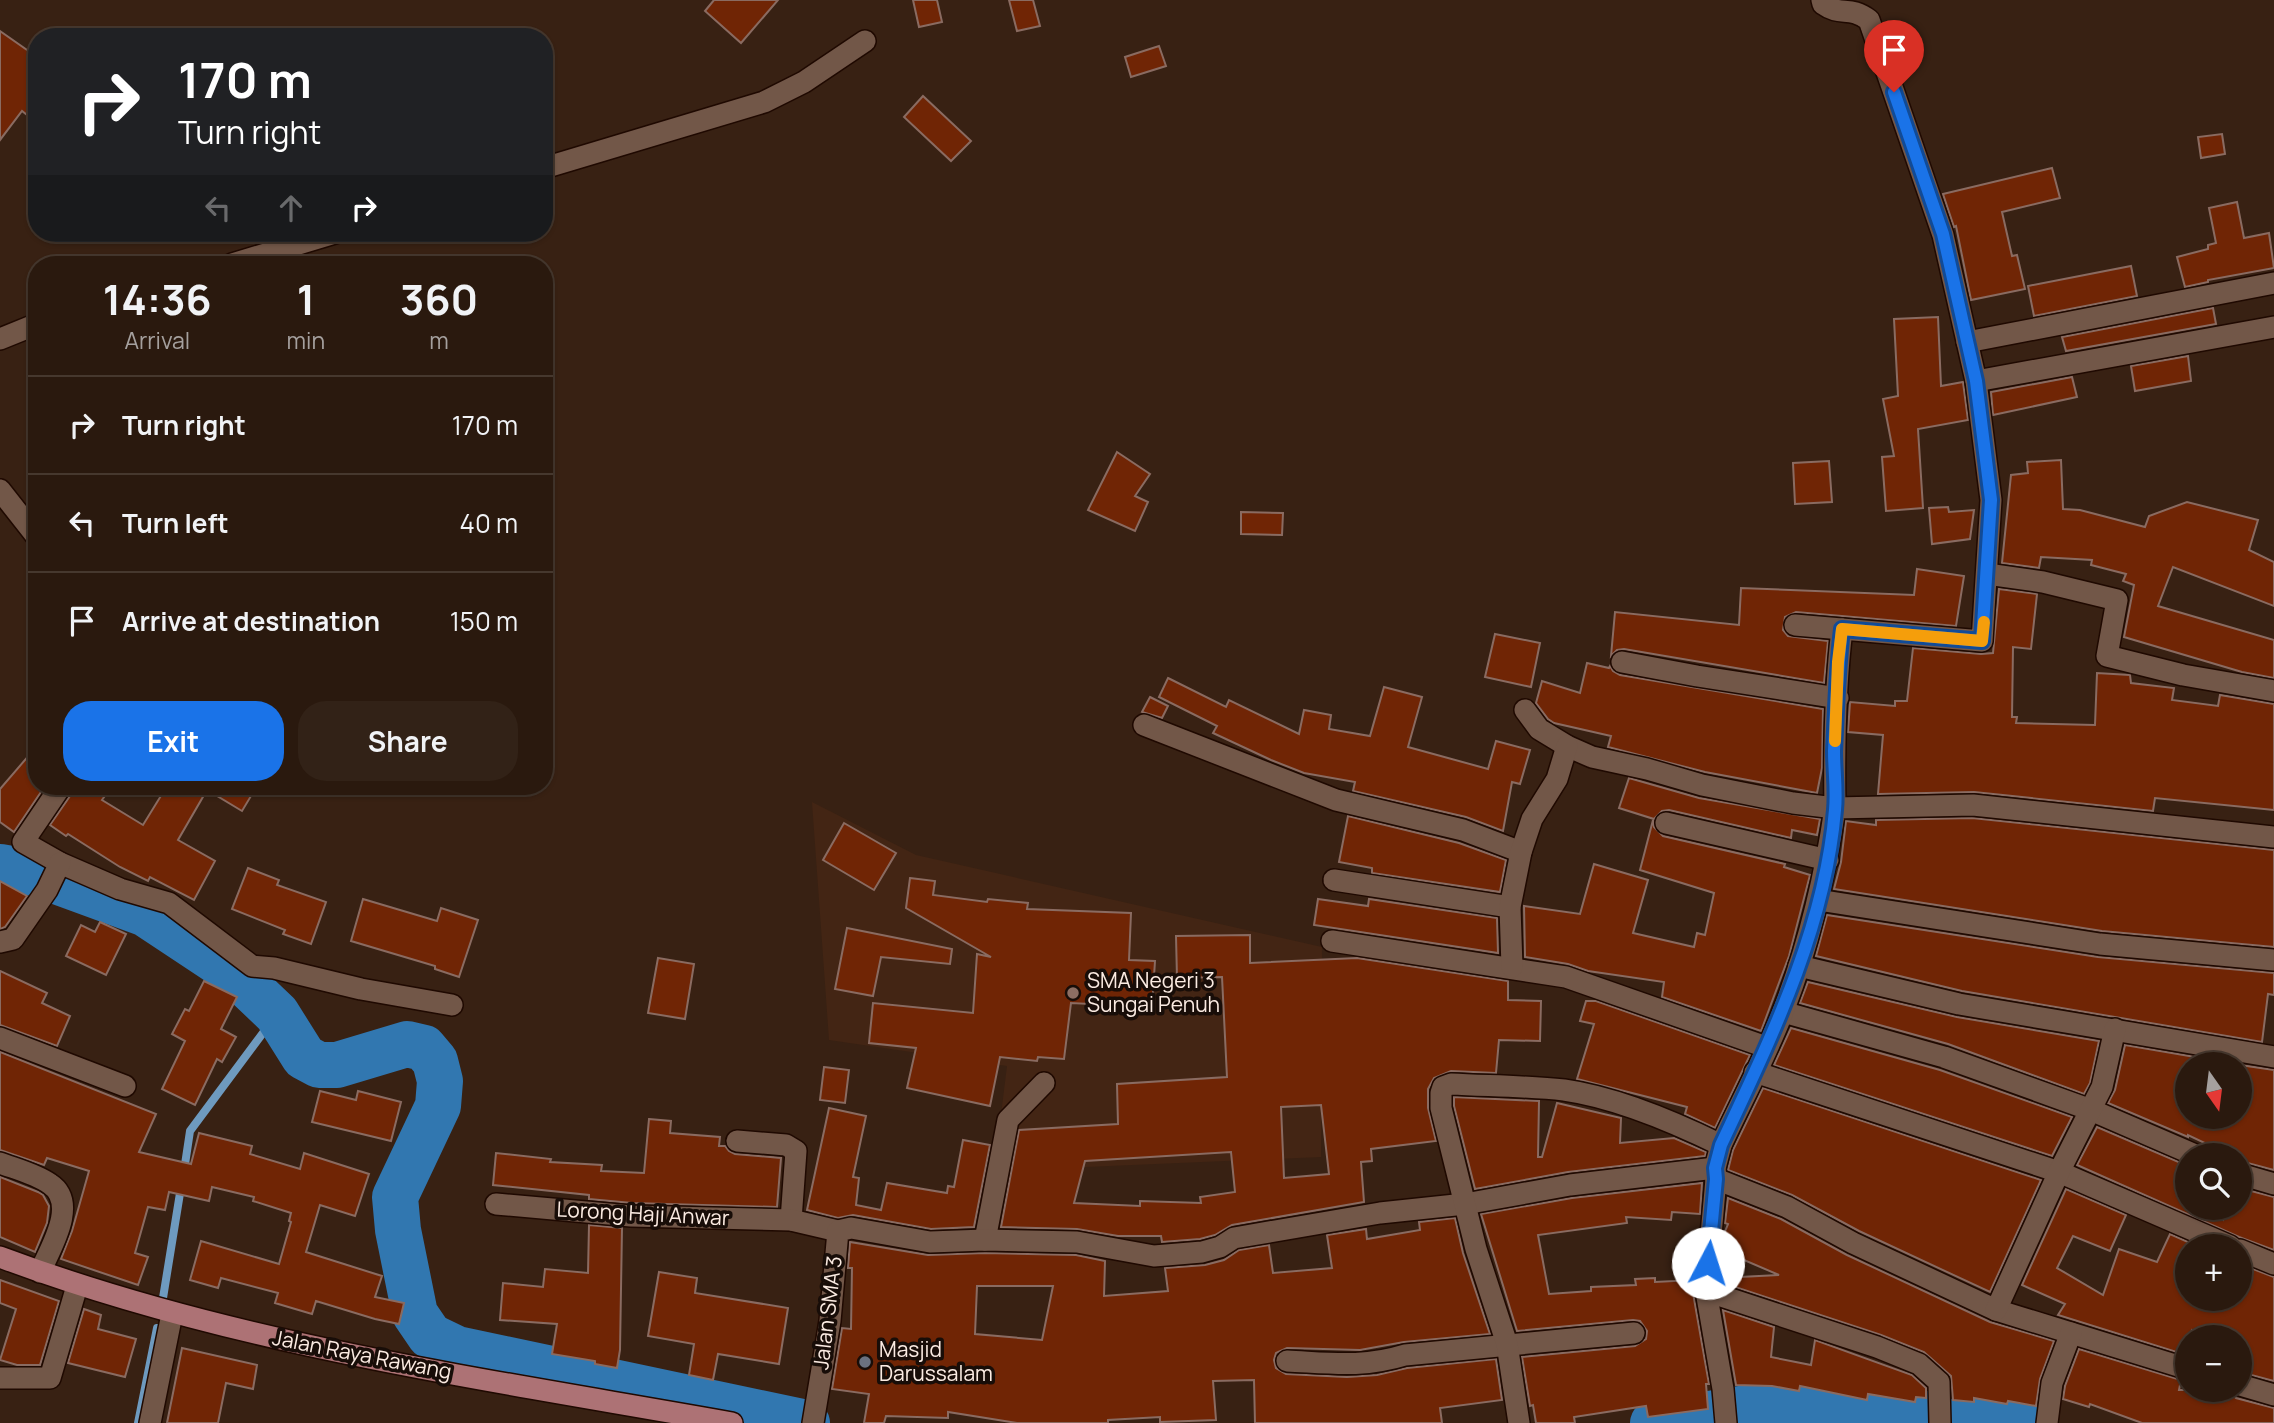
<!DOCTYPE html>
<meta charset="utf-8">
<style>
:root{--surface:#2a190e;--page:#322217;--text:#f1f3f6;--muted:#a5a09e;--line:#46382e;--accent:#1a73e8}
body{margin:0;font-family:Manrope,sans-serif;background:var(--page);color:var(--text);height:100vh;display:flex;flex-direction:column;font-size:26px;white-space:nowrap}
*{box-sizing:border-box;margin:0}
p{font-size:23px;color:var(--muted)}
.icon{flex:none;width:38px;height:38px;fill:none;stroke:currentColor;stroke-width:2;stroke-linecap:round;stroke-linejoin:round}
.map{position:relative;flex:1;overflow:hidden}
.details{position:absolute;left:28px;top:256px;width:525px;height:539px;display:flex;flex-direction:column;background:var(--surface);border-radius:28px;box-shadow:0 2px 5px #0004,0 0 0 2px var(--line)}
.details>*{flex:none}
.hud{position:absolute;left:28px;top:28px;width:525px;height:214px;border-radius:28px;box-shadow:0 2px 5px #0004,0 0 0 2px var(--line);background:#202124;color:#fff;overflow:hidden}
.needle{width:46px;rotate:166deg}
.tools{position:absolute;left:2175px;top:1052px;display:grid;gap:14px}
.tools a{display:grid;place-items:center;width:77px;height:77px;border-radius:50%;background:var(--surface);box-shadow:0 2px 5px #0004,0 0 0 2px var(--line);font-size:35px}
.pin{position:absolute;display:grid;place-items:center;width:60px;height:60px;color:#fff;margin:-72px -30px;border-radius:50% 50% 50% 0;rotate:-45deg;box-shadow:0 0 7px #0007}
.pin .icon{rotate:45deg}
.me{position:absolute;width:77px;margin:-38px;rotate:5deg;stroke-linejoin:round;filter:drop-shadow(0 0 5px #0008)}
.turn{display:flex;align-items:center;gap:24px;height:147px;padding:0 35px;font-size:32px}
.turn .icon{width:91px;height:91px;stroke-width:2.5}
.turn b{display:block;font-size:49px;line-height:60px}
.lanes{display:flex;align-items:center;height:66px;padding:0 35px;background:#0003;justify-content:center;gap:35px;direction:ltr}
.lanes .off{opacity:.35}
.eta{display:flex;justify-content:space-evenly;align-items:center;height:119px;text-align:center}
.eta b{font-size:42px;font-weight:700;line-height:49px}
.action{display:flex;gap:14px;margin-top:auto;padding:14px 35px}
.action a{flex:1;height:80px;border-radius:28px;background:var(--accent);color:#fff;font-size:28px;font-weight:700;line-height:80px;text-align:center}
.action a+a{background:var(--page);color:var(--text)}
ul{padding:0;list-style:none}
li{display:flex;align-items:center;gap:21px;height:98px;padding:0 35px;border-top:2px solid var(--line)}
li div{flex:1}
li b{display:block;font-size:26px}
li em{font-style:normal}
.map>svg:first-child{display:block}
.built{fill:#432514}
.lines{fill:none;stroke-linecap:round;stroke-linejoin:round}
.stream{stroke:#6e9abf;stroke-width:8}
.river{stroke:#3177b0;stroke-width:46}
.building{fill:#702505;stroke:#8a6b61;stroke-width:2;fill-rule:evenodd}
.minor-casing{stroke:#1f0901;stroke-width:24}
.major-casing{stroke:#1f0901;stroke-width:24}
.minor{stroke:#725748;stroke-width:21}
.major{stroke:#ad7275;stroke-width:21}
.route-casing{stroke:#114b97;stroke-width:18}
.route{stroke:#1a73e8;stroke-width:12}
.slow{stroke:#f59e0b;stroke-width:12}
.education-dot{fill:#8d6e63;stroke:#180d08;stroke-width:2.5}
.worship-dot{fill:#6b7280;stroke:#180d08;stroke-width:2.5}
.labels{text-anchor:middle;stroke-width:7;stroke-linejoin:round;paint-order:stroke}
.poi-label{font-size:21px;fill:#fbebe2;stroke:#180d08;text-anchor:start}
.street-label{font-size:21px;fill:#fbebe2;stroke:#180d08}
</style>
<div class="map">
<svg width="2274" height="1423" viewBox="0 0 2274 1423">
<rect width="100%" height="100%" fill="#382113"/>
<path class="built" d="M812 802 916 855 1322 947 1321 1157 994 1171 1007 1066 829 1040Z"/>
<g class="lines">
<g class="stream">
<path d="M184 1171 190 1131 277 1014"/>
<path d="M163 1298 181 1187"/>
<path d="M138 1423 157 1328"/>
</g>
<g class="river">
<path d="M0 867 34 873 146 914 232 971 277 1014 304 1057 319 1065H337L407 1044 424 1048 435 1061 440 1081 438 1106 395 1197 398 1230 415 1314 430 1336 457 1349 807 1423"/>
<path d="M1968 1415 2021 1423"/>
<path d="M1653 1423 1778 1403 1927 1414"/>
</g>
</g>
<g class="building">
<path d="M714 0H778L741 43 705 11Z"/>
<path d="M913 0H937L942 22 919 27Z"/>
<path d="M1009 0H1033L1040 26 1017 31Z"/>
<path d="M0 31 37 57V123L22 111 0 140Z"/>
<path d="M1159 46 1166 66 1131 77 1125 57Z"/>
<path d="M923 96 971 141 951 161 904 117Z"/>
<path d="M2222 134 2225 154 2201 158 2198 137Z"/>
<path d="M2052 168 2060 198 2002 212 2012 256 2017 255 2025 289 1971 300 1956 226 1954 227 1943 194Z"/>
<path d="M2237 202 2244 238 2269 233 2274 268 2208 280V282L2185 287 2177 257 2208 249V245L2216 243 2209 208Z"/>
<path d="M2131 266 2137 296 2034 316 2028 286Z"/>
<path d="M2213 308 2216 324 2066 351 2062 337Z"/>
<path d="M1938 317 1941 386 1963 382 1968 420 1918 429 1923 508 1886 511 1882 457 1894 456 1883 399 1898 396 1894 319Z"/>
<path d="M2188 356 2191 381 2135 391 2131 366Z"/>
<path d="M2072 377 2077 397 1993 415 1991 392Z"/>
<path d="M1117 452 1150 474 1135 496 1148 502 1135 531 1088 510Z"/>
<path d="M2061 460 2063 509 2080 510 2145 527 2149 516 2187 502 2258 520 2249 550 2274 562V606L2173 567 2158 606 2274 640V678L2242 672 2124 637 2134 585 2123 581 2126 574 2091 565 2092 560 2041 557 2039 568 2002 563 2011 475 2028 473 2027 462Z"/>
<path d="M1829 461 1832 502 1795 504 1793 463Z"/>
<path d="M1948 507 1949 512 1974 510 1970 539 1932 544 1929 508Z"/>
<path d="M1241 512 1283 513 1282 535 1241 534Z"/>
<path d="M1917 569 1964 576 1956 626 1796 612 1785 617 1783 630 1788 636 1828 641 1824 683 1624 649 1617 650 1611 656 1615 612 1739 625 1741 588 1914 595Z"/>
<path d="M1999 589 2037 594 2031 649 2013 647 2012 717H2017L2016 723 2095 725 2097 673 2130 675 2131 683 2174 688 2172 700 2218 706 2220 695 2274 704V810L2155 798 2153 811 1974 792 1878 794 1883 735 1848 732 1850 702 1895 706V701H1907L1913 648 1981 654 1993 653Z"/>
<path d="M1495 634 1540 643 1531 687 1485 677Z"/>
<path d="M1587 663 1609 668 1610 666 1613 671 1620 675 1823 709 1822 768 1817 793 1705 772 1608 747 1611 736 1554 723 1548 719 1536 703 1542 681 1580 693Z"/>
<path d="M1168 678 1226 707 1229 700 1299 734 1304 710 1331 715 1329 729 1370 736 1384 687 1422 697 1408 747 1488 769 1496 741 1530 750 1520 784 1512 782 1503 831 1466 817 1353 791 1355 782 1304 773 1271 760 1213 733 1217 726 1159 697Z"/>
<path d="M1150 697 1168 706 1162 718 1142 712Z"/>
<path d="M37 746V786H45L14 832 0 822V789Z"/>
<path d="M1629 778 1699 798 1820 819 1817 835 1792 830 1791 838 1669 810 1662 811 1654 819 1619 808Z"/>
<path d="M74 786H112L102 800 143 825 167 786H257L242 811 207 790 178 840 215 861 194 900 150 877 148 881 120 867 68 834 66 836 50 825 72 793Z"/>
<path d="M1348 816 1459 843 1506 860 1500 892 1372 873V868L1339 862Z"/>
<path d="M1972 818 2274 850V947L2102 931 1834 889 1841 862 1846 821 1876 825V820Z"/>
<path d="M1653 820 1654 827 1663 836 1785 864 1784 867 1810 875 1789 956 1761 1031 1662 997 1664 982 1588 971 1568 964 1525 957 1524 906 1580 914 1594 864 1648 880 1633 933 1694 947 1697 933 1705 935 1714 893 1640 870Z"/>
<path d="M844 823 896 853 874 890 823 860Z"/>
<path d="M248 868 279 880 277 885 326 902 311 944 283 934 285 930 232 909Z"/>
<path d="M910 878 935 881 933 895 987 902 988 899 1028 903 1027 909 1131 913 1129 960 1155 961 1152 1007 1071 1003 1064 1059 1038 1057 1037 1061 1000 1057 990 1106 907 1088 916 1048 869 1043 873 1003 973 1013 977 954 991 957 906 908Z"/>
<path d="M0 881 27 896 5 927 0 929Z"/>
<path d="M363 899 437 921 441 908 478 920 459 977 435 969V966L351 941Z"/>
<path d="M1318 899 1368 906 1369 899 1497 918 1498 953 1314 925Z"/>
<path d="M1827 915 2098 957 2274 973V995L2268 994 2262 1042 1962 991 1816 956Z"/>
<path d="M100 922 126 934 106 975 66 956 81 925 95 932Z"/>
<path d="M847 928 952 949 950 964 881 957 873 996 835 989Z"/>
<path d="M1250 935V963L1357 958 1508 981V1000L1541 1001 1540 1041 1499 1040 1496 1073 1451 1071 1434 1078 1428 1089V1108L1436 1141 1371 1149 1372 1161 1361 1162 1364 1202 1232 1225 1215 1235 1200 1239 1162 1242 1161 1236H1118L1077 1229 1001 1227 1019 1130 1118 1124 1117 1084 1227 1077 1222 977 1177 978 1176 936ZM1321 1105 1329 1174 1284 1178 1281 1107ZM1231 1152 1235 1192 1200 1197 1201 1203 1140 1201V1206L1074 1203 1085 1161Z"/>
<path d="M658 958 694 964 685 1019 648 1013Z"/>
<path d="M0 971 47 993 42 1003 70 1016 57 1046 0 1025Z"/>
<path d="M204 981 237 997 221 1029 236 1037 222 1062 217 1059 195 1105 162 1089 185 1041 172 1034 185 1009 189 1011Z"/>
<path d="M1808 982 1957 1017 2099 1041 2090 1083 2084 1094 1948 1044 1800 1003Z"/>
<path d="M1586 1001H1596L1750 1055 1715 1128 1685 1114 1687 1107 1577 1079 1594 1024 1580 1021Z"/>
<path d="M1791 1028 1940 1070 2072 1117 2052 1156 1774 1065Z"/>
<path d="M2125 1045 2236 1064H2188V1116H2240V1065L2274 1070V1170L2240 1161V1155H2230L2188 1135V1137L2108 1103 2115 1090Z"/>
<path d="M0 1052 156 1114 139 1152 191 1164 199 1133 252 1146 250 1154 300 1169 304 1153 369 1174 355 1216 320 1205 306 1252 382 1276 375 1297 404 1303 399 1324 375 1319 316 1301 312 1314 275 1303 278 1293 221 1278 218 1288 190 1280 201 1241 279 1264 291 1222 289 1221 291 1213 253 1201 254 1197 212 1187 209 1201 169 1192 165 1210 148 1207 135 1253 148 1257 138 1285 61 1259 72 1231 89 1171 47 1158 44 1165 0 1150Z"/>
<path d="M824 1067 849 1070 845 1103 820 1100Z"/>
<path d="M1763 1088 2041 1180 1990 1292 1859 1231 1792 1195 1728 1170 1733 1150Z"/>
<path d="M320 1091 356 1100 358 1091 401 1102 391 1141 312 1122Z"/>
<path d="M1454 1097 1539 1101 1538 1157H1542L1557 1103 1621 1118 1620 1143 1674 1138 1706 1152 1705 1156 1568 1172 1475 1189 1454 1106Z"/>
<path d="M829 1108 866 1116 853 1177 859 1178 856 1205 881 1210 887 1183 947 1193 948 1186 954 1187 963 1140 990 1145 974 1227 931 1229 853 1215 838 1218 807 1210Z"/>
<path d="M649 1119 671 1121 670 1133 720 1137 719 1146H725L729 1151 735 1154 781 1158 777 1207 632 1203 589 1199V1195L493 1185 496 1153 551 1159 550 1162 602 1165 601 1171 644 1173Z"/>
<path d="M2097 1127 2188 1166V1208H2194L2223 1220 2228 1208H2240V1188L2274 1197V1250L2239 1237 2077 1165Z"/>
<path d="M0 1177 38 1192 43 1195 49 1206 47 1223 35 1252 0 1237Z"/>
<path d="M1702 1183 1700 1214 1672 1212 1671 1220 1626 1217 1627 1223 1538 1235 1549 1294 1591 1291V1287L1636 1285 1635 1279 1655 1278V1282L1694 1280 1693 1293 1709 1384H1706L1708 1409 1648 1417 1646 1406 1574 1417 1575 1423H1536L1533 1405 1530 1406 1522 1357 1635 1346 1646 1339 1647 1331 1640 1321 1633 1320 1517 1331 1481 1214 1572 1198Z"/>
<path d="M2066 1189 2126 1215 2110 1251 2073 1236 2057 1268 2103 1295 2119 1249 2157 1262 2170 1234 2197 1246H2188V1298H2240V1264L2274 1277V1381L2240 1372V1337H2217L2192 1330 2190 1337H2188L2186 1355 2058 1315 2065 1304 2022 1285Z"/>
<path d="M1728 1198 1781 1219 1847 1255 1990 1322 2054 1341 2040 1379 2036 1406 2008 1401 2007 1404 1974 1398V1402L1953 1400 1951 1376 1924 1352 1881 1335 1720 1282V1278L1779 1275 1723 1251 1724 1234 1728 1224 1725 1223Z"/>
<path d="M1455 1218 1463 1253 1490 1334 1404 1342 1360 1350 1287 1348 1276 1353 1274 1360 1276 1368 1286 1374 1347 1377 1377 1375 1407 1368 1496 1359 1502 1400 1440 1408 1442 1423H1255L1254 1380 1213 1381 1216 1420 1160 1422V1417L1108 1420V1423H1017L948 1412V1418L886 1416 884 1423H864L869 1394 832 1389 842 1328 851 1329 852 1268H848L850 1242 928 1255 985 1253 1076 1255 1105 1261 1104 1296 1168 1291 1165 1268 1205 1265 1224 1260 1239 1250 1269 1245 1273 1273 1332 1268 1327 1235 1366 1229 1367 1239 1420 1230 1419 1222ZM977 1286H1053L1042 1340 975 1334Z"/>
<path d="M589 1225 622 1228 620 1350 617 1368 595 1364V1361L552 1354 557 1324 500 1320 503 1283 543 1287 545 1269 588 1273Z"/>
<path d="M659 1272 697 1278 695 1293 788 1308 779 1364 718 1354 713 1380 689 1375 694 1344 648 1336Z"/>
<path d="M0 1280 59 1301 40 1365H17L0 1360 16 1309 0 1303Z"/>
<path d="M84 1309 101 1315 98 1329 136 1339 125 1377 68 1363Z"/>
<path d="M1723 1310 1774 1327 1771 1357 1811 1365 1815 1340 1912 1375 1926 1388V1398L1916 1397 1915 1402 1868 1394 1867 1400 1800 1386 1799 1391 1772 1386 1736 1385Z"/>
<path d="M182 1348 257 1365 253 1389 226 1383 218 1423H167Z"/>
<path d="M2079 1349 2181 1380 2179 1390H2228L2236 1398 2274 1408V1423H2142L2090 1404 2089 1407 2063 1399 2065 1386Z"/>
</g>
<g class="lines">
<defs>
<g id="minor">
<path d="M544 168 764 102 804 82 865 41"/>
<path d="M232 264 335 233"/>
<path d="M0 339 37 324"/>
<path d="M1967 342 2274 283"/>
<path d="M1976 381 2274 327"/>
<path d="M0 490 37 537"/>
<path d="M1987 574 2043 582 2117 600 2107 656 2183 675 2274 691"/>
<path d="M1795 625 1982 641 1991 500 1976 381 1943 235 1869 20C1849 5 1841 17 1823 4L1822 0"/>
<path d="M1622 662 1697 676 1838 698"/>
<path d="M1525 710 1539 729 1567 746 1592 757 1647 769 1702 785 1793 803 1835 808C1834 749 1835 688 1842 629"/>
<path d="M1144 725 1336 800 1463 830 1521 852"/>
<path d="M61 786 23 842 60 863 120 889 169 903 252 966 274 968 361 989 452 1005"/>
<path d="M1666 823 1828 860"/>
<path d="M1334 880 1510 907"/>
<path d="M1818 900 2100 944 2274 960"/>
<path d="M1332 941 1566 977 1766 1047"/>
<path d="M0 942 13 939 47 890 60 863"/>
<path d="M1799 966 1959 1004 2274 1057"/>
<path d="M1512 967 1510 907 1521 852 1532 819 1557 779 1567 746"/>
<path d="M1783 1012 1944 1057 2091 1110 2195 1155"/>
<path d="M0 1038 125 1086"/>
<path d="M1755 1072 2059 1172 2230 1246"/>
<path d="M737 1141 786 1145 796 1151 791 1220"/>
<path d="M0 1163C16 1169 36 1174 50 1184 79 1203 50 1249 40 1272"/>
<path d="M2240 1174 2274 1184"/>
<path d="M1716 1179 1787 1207 1853 1243 1996 1310 2188 1369"/>
<path d="M496 1204 631 1216 791 1220 838 1231"/>
<path d="M985 1240 1008 1120 1044 1083"/>
<path d="M2240 1250 2274 1264"/>
<path d="M1706 1291 1877 1347 1919 1364 1939 1382 1940 1423"/>
<path d="M1996 1310 2059 1172 2102 1087 2115 1029"/>
<path d="M1287 1361C1330 1363 1363 1368 1405 1355L1634 1333"/>
<path d="M0 1378H50L77 1286"/>
<path d="M2240 1385 2274 1395"/>
<path d="M150 1423 172 1314"/>
<path d="M813 1423 830 1321 838 1231 851 1228 930 1242 985 1240 1077 1242 1154 1256 1202 1252 1220 1247 1234 1238 1380 1213 1465 1204 1570 1185 1715 1168"/>
<path d="M1519 1423 1507 1344 1476 1249 1441 1108V1093L1443 1087 1451 1084C1488 1086 1527 1086 1564 1090 1614 1097 1676 1123 1721 1145"/>
<path d="M1726 1423 1723 1389 1706 1291 1716 1179 1715 1168 1721 1145C1742 1100 1766 1056 1784 1009 1809 944 1825 877 1835 808L1973 805 2274 837"/>
<path d="M2047 1423 2052 1383 2071 1333"/>
</g>
<path id="major" d="M0 1257C235 1345 486 1379 732 1423"/>
</defs>
<use href="#minor" class="minor-casing"/>
<use href="#major" class="major-casing"/>
<use href="#minor" class="minor"/>
<use href="#major" class="major"/>
</g>
<g class="lines">
<defs>
<path id="route" d="M1708 1263 1716 1179 1715 1168 1721 1145C1771 1038 1825 929 1835 810 1837 790 1834 771 1834 751 1836 711 1837 670 1842 629L1982 641 1991 500 1976 381 1943 234 1894 92"/>
</defs>
<use href="#route" class="route-casing"/>
<use href="#route" class="route"/>
<path class="slow" d="M1835 741 1838 662 1842 629 1982 641 1984 622"/>
</g>
<circle class="education-dot" cx="1073" cy="993" r="7"/>
<circle class="worship-dot" cx="865" cy="1362" r="7"/>
<g class="labels">
<g class="poi-label">
<text x="1087" y="988">SMA Negeri 3<tspan x="1087" dy="24">Sungai Penuh</tspan></text>
<text x="879" y="1357">Masjid<tspan x="879" dy="24">Darussalam</tspan></text>
</g>
<g class="street-label">
<text transform="translate(643 1214) rotate(3)" y="7">Lorong Haji Anwar</text>
<text transform="translate(828 1313) rotate(-83)" y="7">Jalan SMA 3</text>
<text transform="translate(362 1355) rotate(11)" y="7">Jalan Raya Rawang</text>
</g>
</g>
</svg>
<div class="tools">
<a><svg class="needle" viewBox="-14 -14 28 28"><path d="M0-13l5 13h-10z" fill="#e53935"/><path d="M0 13l5-13h-10z" fill="#a5a09e"/></svg></a>
<a><svg class="icon" aria-label="search" viewBox="0 0 24 24"><circle cx="10" cy="10" r="6"/><path d="M15 15l6 6"/></svg></a>
<a>+</a>
<a>−</a>
</div>
<div class="pin" style="left:1894px;top:92px;background:#d93025"><svg class="icon" aria-label="arrive" viewBox="0 0 24 24"><path d="M6 21V4h12l-3 4 3 4H6"/></svg></div>
<svg class="me" style="left:1708px;top:1263px" viewBox="-20 -20 40 40"><circle r="19" fill="#fff"/><path d="M0-13L10 11 0 6-10 11z" fill="#1a73e8"/></svg>
<div class="hud">
<div class="turn"><svg class="icon" aria-label="right" viewBox="0 0 24 24"><path d="M7 20v-9h11M14 6l5 5-5 5"/></svg><div><b>170 m</b>Turn right</div></div>
<div class="lanes"><svg class="icon off" aria-label="left" viewBox="0 0 24 24"><path d="M17 20v-9H6M10 6l-5 5 5 5"/></svg><svg class="icon off" aria-label="ahead" viewBox="0 0 24 24"><path d="M12 20V5M6 11l6-6 6 6"/></svg><svg class="icon" aria-label="right" viewBox="0 0 24 24"><path d="M7 20v-9h11M14 6l5 5-5 5"/></svg></div>
</div>
<section class="details">
<div class="eta">
<div><b>14:36</b><p>Arrival</p></div>
<div><b>1</b><p>min</p></div>
<div><b>360</b><p>m</p></div>
</div>
<ul>
<li><svg class="icon" aria-label="right" viewBox="0 0 24 24"><path d="M7 20v-9h11M14 6l5 5-5 5"/></svg><div><b>Turn right</b></div><em>170 m</em></li>
<li><svg class="icon" aria-label="left" viewBox="0 0 24 24"><path d="M17 20v-9H6M10 6l-5 5 5 5"/></svg><div><b>Turn left</b></div><em>40 m</em></li>
<li><svg class="icon" aria-label="arrive" viewBox="0 0 24 24"><path d="M6 21V4h12l-3 4 3 4H6"/></svg><div><b>Arrive at destination</b></div><em>150 m</em></li>
</ul>
<div class="action"><a>Exit</a><a>Share</a></div>
</section>
</div>
